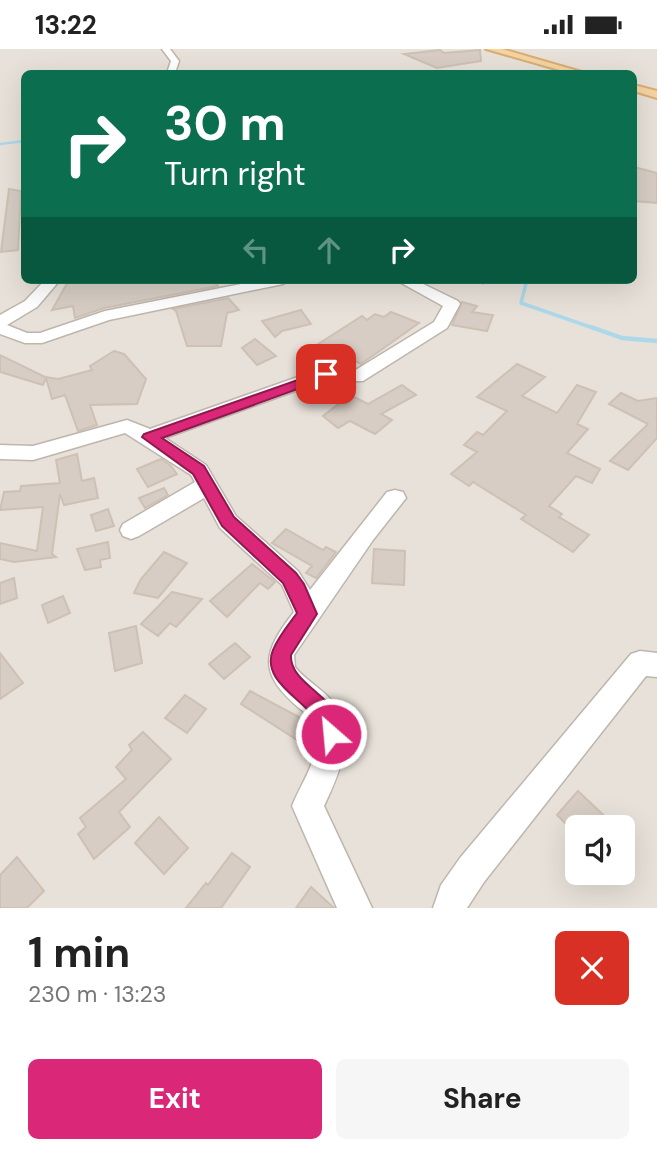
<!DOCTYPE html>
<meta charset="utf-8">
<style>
:root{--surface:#fff;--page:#f6f6f6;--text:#222;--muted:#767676;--accent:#db2777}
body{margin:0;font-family:"DM Sans",sans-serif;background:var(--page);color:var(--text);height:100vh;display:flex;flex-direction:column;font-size:26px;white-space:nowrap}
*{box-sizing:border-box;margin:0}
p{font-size:23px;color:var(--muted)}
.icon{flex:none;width:38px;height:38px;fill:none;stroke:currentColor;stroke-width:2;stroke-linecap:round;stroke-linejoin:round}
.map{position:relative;height:859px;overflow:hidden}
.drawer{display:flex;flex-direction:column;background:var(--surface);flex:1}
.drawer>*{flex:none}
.guide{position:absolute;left:21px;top:21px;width:616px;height:214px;border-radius:10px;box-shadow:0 7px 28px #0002;background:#0b6e4f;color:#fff;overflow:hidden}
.controls{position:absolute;left:565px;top:766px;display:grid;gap:14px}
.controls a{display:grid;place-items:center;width:70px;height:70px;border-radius:10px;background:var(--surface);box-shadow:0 7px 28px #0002;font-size:35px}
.pin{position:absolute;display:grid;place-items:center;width:60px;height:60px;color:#fff;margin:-30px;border-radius:14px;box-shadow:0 4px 10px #0006}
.me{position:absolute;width:77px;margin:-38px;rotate:333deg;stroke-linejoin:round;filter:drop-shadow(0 0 5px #0008)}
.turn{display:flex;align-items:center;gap:24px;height:147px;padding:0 28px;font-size:32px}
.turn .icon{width:91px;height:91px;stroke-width:2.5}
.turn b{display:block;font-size:49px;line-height:60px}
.lanes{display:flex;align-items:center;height:66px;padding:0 28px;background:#0003;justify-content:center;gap:35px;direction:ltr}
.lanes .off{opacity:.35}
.round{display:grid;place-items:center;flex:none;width:74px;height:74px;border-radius:10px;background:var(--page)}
.headline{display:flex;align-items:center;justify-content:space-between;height:119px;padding:0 28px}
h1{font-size:42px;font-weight:700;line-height:52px}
.primary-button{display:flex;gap:14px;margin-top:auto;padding:14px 28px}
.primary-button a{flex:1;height:80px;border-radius:10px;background:var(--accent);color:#fff;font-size:28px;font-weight:700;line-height:80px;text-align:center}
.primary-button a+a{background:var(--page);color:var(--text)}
.status{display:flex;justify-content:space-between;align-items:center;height:49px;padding:0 35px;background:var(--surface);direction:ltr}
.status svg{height:19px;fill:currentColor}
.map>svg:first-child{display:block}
.residential{fill:#e7e1d9;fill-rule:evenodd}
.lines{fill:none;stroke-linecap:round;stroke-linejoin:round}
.stream-far2{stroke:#add8ea;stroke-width:2.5}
.stream-far1{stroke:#add8ea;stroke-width:3.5}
.stream{stroke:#add8ea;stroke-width:4.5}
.building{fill:#d7cdc4;stroke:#cec1b4;stroke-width:2}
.minor-casing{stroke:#beb6ad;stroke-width:3}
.major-casing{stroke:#d9ae73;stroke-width:4}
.minor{fill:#fff;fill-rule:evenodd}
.major{fill:#f5d4a2;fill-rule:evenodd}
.route{fill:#db2777;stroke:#8e194d;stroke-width:2}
</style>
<div class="status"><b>13:22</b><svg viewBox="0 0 49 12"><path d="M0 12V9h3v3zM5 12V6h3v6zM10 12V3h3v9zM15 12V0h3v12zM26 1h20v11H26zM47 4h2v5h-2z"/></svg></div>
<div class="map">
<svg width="657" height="859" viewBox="0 0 657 859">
<rect width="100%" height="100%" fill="#f4f0ea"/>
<path class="residential" d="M0 0H657V859H0ZM24 24H634V231H24ZM578 779H623V824H578Z"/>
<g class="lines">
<path class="stream-far2" d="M0 95 24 92"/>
<g class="stream-far1">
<path d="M479 231 483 234 489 231"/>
<path d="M527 231 521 254 596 280"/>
</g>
<path class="stream" d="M591 278 622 289 657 292"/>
</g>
<g class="building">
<path d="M440 1 444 4 480 1 481 12 437 19 404 5Z"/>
<path d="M634 118 657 124V154L634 152Z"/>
<path d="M9 140 21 142 18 201 1 203Z"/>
<path d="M69 231H213L218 237 104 259 75 269 73 257 52 261Z"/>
<path d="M228 249 239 261 227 264 221 297H187L176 262 173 260Z"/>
<path d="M462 253 477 257 472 263 493 266 487 282 452 276Z"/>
<path d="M301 261 311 275 282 282 275 288 262 272Z"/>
<path d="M391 263 419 274 361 315 344 306 332 314 309 301 362 267 367 271 375 265 384 268Z"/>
<path d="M255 290 276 307 257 316 242 299Z"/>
<path d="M114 302 124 305 146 330 137 355 90 356 97 376 78 382 65 346 52 350 46 329 43 336 0 323V306L45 328 58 330 92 321 90 317Z"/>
<path d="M517 315 545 328 522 347 557 364 577 336 596 343 577 375 588 380 567 404 600 420 592 434 576 427 549 457 562 465 559 468 589 486 573 503 521 470 526 466 473 433 469 437 451 425 477 403 464 396 477 383 483 386 507 362 477 348Z"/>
<path d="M402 336 416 346 381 365 392 371 375 385 350 372 338 379 323 367 350 346 368 355Z"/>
<path d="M621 344 638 352 657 349V389L628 421 610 412 648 375 609 355Z"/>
<path d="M77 405 82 432 94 429 98 449 64 456 60 445 52 505 56 508 14 513 0 510V494L37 502 43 458 0 461 4 443 20 442 21 437 60 434 56 411Z"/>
<path d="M161 410 170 416 177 425 148 438 137 420Z"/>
<path d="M164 439 168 446 145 459 139 449Z"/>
<path d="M108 460 114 477 96 482 91 466Z"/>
<path d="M286 480 323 501 326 498 336 503 316 529 306 524 312 517 272 494Z"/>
<path d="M108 493 110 509 100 511 101 518 85 521 77 500Z"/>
<path d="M374 500 405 502 404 536 372 534Z"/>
<path d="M164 503 187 514 158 549 134 544 141 530Z"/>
<path d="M252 515 275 533 268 540 260 534 227 568 210 552Z"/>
<path d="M14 529 17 549 0 555V534Z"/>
<path d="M172 543 202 550 176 578 170 574 158 587 141 575Z"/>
<path d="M63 547 70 564 48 574 42 556Z"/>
<path d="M136 577 142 614 115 622 109 584Z"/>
<path d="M235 594 250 608 224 630 209 615Z"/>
<path d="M0 604 23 634 0 650Z"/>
<path d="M250 642 310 674 313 682 305 696 241 655Z"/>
<path d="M185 646 206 660 187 684 165 669Z"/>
<path d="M143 683 171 710 119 763 130 778 94 810 78 785 86 778 80 769 126 730 116 718 132 701 129 696Z"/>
<path d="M578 742 617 779H570L557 766Z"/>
<path d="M159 768 188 799 164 825 135 794Z"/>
<path d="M232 804 250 818 221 859H186L206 834 208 836Z"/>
<path d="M17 808 44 842 27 859H0V826Z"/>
<path d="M311 838 334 859H296Z"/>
</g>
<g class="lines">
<defs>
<g id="minor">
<path d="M162 0H170L179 12 175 24H167L171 12Z"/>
<path d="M45 231H60L37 258 7 276 27 284H40L105 262 261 231H290L283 235 109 271 42 294H25L0 285V266L25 252Z"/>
<path d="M396 231H415L458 252 460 255 447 279 363 332 320 333 165 389 206 416 236 467 298 522 310 541 387 443 395 441 403 443 406 449 373 491 294 606 295 618C305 631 321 639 332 652 358 684 339 725 324 757L372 859H337L292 757C302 732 321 708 316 680 314 671 306 664 299 659 258 624 262 604 294 563L282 536 220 479 204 449 139 487 131 490 123 487 120 481 123 475 195 433 191 426 125 384 33 411 0 410V396L33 397 127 371 150 380 312 323 354 322 434 273 443 257Z"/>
<path d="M640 602 657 604V628L646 627 484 833 467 859H433L441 836 460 809 631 605Z"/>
</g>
<g id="major">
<path d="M486 0H502L585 24H570Z"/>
<path d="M634 36 657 42V49L634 42Z"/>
</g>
</defs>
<use href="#minor" class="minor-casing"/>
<use href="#major" class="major-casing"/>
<use href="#minor" class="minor"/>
<use href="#major" class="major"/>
</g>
<path class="route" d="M326 321 333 325 331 328 162 389 204 417 234 468 296 524 304 535 317 565 291 606C289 640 356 652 338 693L331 696 323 693C319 684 318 675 313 667 299 648 261 630 273 601 278 588 289 575 297 564L283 534 222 477 193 425 142 388 144 385Z"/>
</svg>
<div class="controls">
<a><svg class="icon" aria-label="sound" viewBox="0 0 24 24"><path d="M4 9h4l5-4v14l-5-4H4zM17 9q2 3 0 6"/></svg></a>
</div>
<div class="pin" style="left:326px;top:325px;background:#d93025"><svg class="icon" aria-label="arrive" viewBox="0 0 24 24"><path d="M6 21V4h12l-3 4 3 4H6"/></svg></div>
<svg class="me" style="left:331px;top:685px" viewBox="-20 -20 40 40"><circle r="17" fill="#db2777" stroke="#fff" stroke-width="3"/><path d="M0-11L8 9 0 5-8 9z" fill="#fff"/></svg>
<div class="guide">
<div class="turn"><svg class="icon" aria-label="right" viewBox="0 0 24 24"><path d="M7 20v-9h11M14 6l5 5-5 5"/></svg><div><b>30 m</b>Turn right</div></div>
<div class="lanes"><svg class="icon off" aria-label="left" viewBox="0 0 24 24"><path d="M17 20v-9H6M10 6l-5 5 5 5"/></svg><svg class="icon off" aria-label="ahead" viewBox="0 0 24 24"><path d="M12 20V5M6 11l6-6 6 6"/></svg><svg class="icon" aria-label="right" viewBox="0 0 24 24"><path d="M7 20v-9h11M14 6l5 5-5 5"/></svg></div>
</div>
</div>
<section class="drawer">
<div class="headline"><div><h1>1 min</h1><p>230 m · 13:23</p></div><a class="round" style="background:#d93025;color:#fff"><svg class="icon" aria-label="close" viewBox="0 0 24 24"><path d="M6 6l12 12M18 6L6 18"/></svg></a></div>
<div class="primary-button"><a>Exit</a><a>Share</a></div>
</section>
